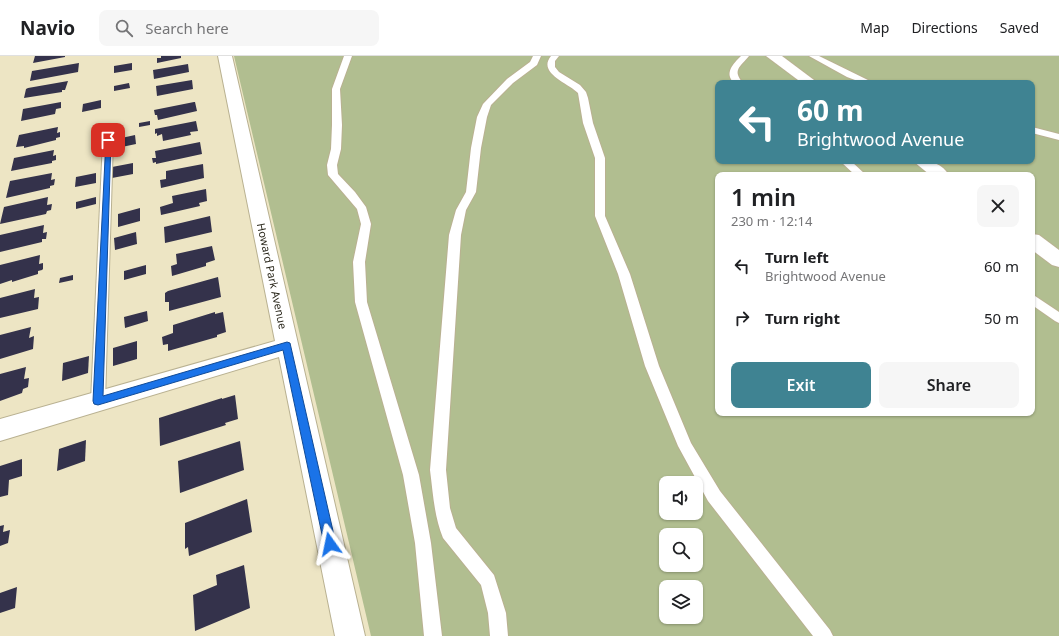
<!DOCTYPE html>
<meta charset="utf-8">
<style>
:root{--surface:#fff;--page:#f6f6f6;--text:#202124;--muted:#757577;--line:#e0e0e0;--accent:#3f8392}
body{margin:0;font-family:"Noto Sans",sans-serif;background:var(--page);color:var(--text);height:100vh;display:flex;flex-direction:column;font-size:15px;white-space:nowrap}
*{box-sizing:border-box;margin:0}
p{font-size:13px;color:var(--muted)}
.icon{flex:none;width:22px;height:22px;fill:none;stroke:currentColor;stroke-width:2;stroke-linecap:round;stroke-linejoin:round}
.map{position:relative;flex:1;overflow:hidden}
.drawer{position:absolute;left:715px;top:116px;width:320px;height:244px;display:flex;flex-direction:column;background:var(--surface);border-radius:8px;box-shadow:0 1px 3px #0004}
.drawer>*{flex:none}
.top-card{position:absolute;left:715px;top:24px;width:320px;height:84px;border-radius:8px;box-shadow:0 1px 3px #0004;background:#3f8392;color:#fff;overflow:hidden}
.controls{position:absolute;left:659px;top:420px;display:grid;gap:8px}
.controls a{display:grid;place-items:center;width:44px;height:44px;border-radius:8px;background:var(--surface);box-shadow:0 1px 3px #0004;font-size:20px}
.pin{position:absolute;display:grid;place-items:center;width:34px;height:34px;color:#fff;margin:-17px;border-radius:8px;box-shadow:0 2px 6px #0006}
.me{position:absolute;width:44px;margin:-22px;rotate:348deg;stroke-linejoin:round;filter:drop-shadow(0 0 3px #0008)}
.turn{display:flex;align-items:center;gap:14px;height:84px;padding:0 16px;font-size:18px}
.turn .icon{width:52px;height:52px;stroke-width:2.5}
.turn b{display:block;font-size:28px;line-height:34px}
.round{display:grid;place-items:center;flex:none;width:42px;height:42px;border-radius:8px;background:var(--page)}
.head{display:flex;align-items:center;justify-content:space-between;height:68px;padding:0 16px}
h1{font-size:24px;font-weight:600;line-height:30px}
.primary-button{display:flex;gap:8px;margin-top:auto;padding:8px 16px}
.primary-button a{flex:1;height:46px;border-radius:8px;background:var(--accent);color:#fff;font-size:16px;font-weight:600;line-height:46px;text-align:center}
.primary-button a+a{background:var(--page);color:var(--text)}
ul{padding:0;list-style:none}
li{display:flex;align-items:center;gap:12px;height:52px;padding:0 16px}
li div{flex:1}
li b{display:block;font-size:15px}
li em{font-style:normal}
header{display:flex;align-items:center;gap:24px;box-sizing:border-box;height:56px;padding:0 20px;background:var(--surface);border-bottom:1px solid var(--line)}
header strong{font-size:19px}
nav{display:flex;gap:22px;margin-inline-start:auto;font-size:14px}
.search{width:280px;height:36px;background:var(--page);display:flex;align-items:center;gap:10px;box-sizing:border-box;padding:0 14px;border-radius:8px;color:var(--muted);font-size:15px}
.map>svg:first-child{display:block}
.green{fill:#b1be90;fill-rule:evenodd}
.building{fill:#34324b}
.lines{fill:none;stroke-linecap:round;stroke-linejoin:round}
.service-casing{stroke:#b9b191;stroke-width:2}
.minor-casing{stroke:#b9b191;stroke-width:2}
.secondary-casing{stroke:#b9b191;stroke-width:2}
.service{fill:#fff;fill-rule:evenodd}
.minor{fill:#fff;fill-rule:evenodd}
.secondary{fill:#fff;fill-rule:evenodd}
.route{fill:#1a73e8;stroke:#114b97}
.labels{text-anchor:middle;stroke-width:4;stroke-linejoin:round;paint-order:stroke}
.street-label{font-size:11px;fill:#2b281c;stroke:#fff}
</style>
<header>
<strong>Navio</strong>
<div class="search"><svg class="icon" aria-label="search" viewBox="0 0 24 24"><circle cx="10" cy="10" r="6"/><path d="M15 15l6 6"/></svg>Search here</div>
<nav><a>Map</a><a>Directions</a><a>Saved</a></nav>
</header>
<div class="map">
<svg width="1059" height="580" viewBox="0 0 1059 580">
<rect width="100%" height="100%" fill="#ede5c4"/>
<path class="green" d="M234 0H1059V580H371ZM718 27H1032V105H718ZM718 119H1032V357H718ZM666 427H696V457H666ZM666 479H696V509H666ZM666 531H696V561H666Z"/>
<g class="building">
<path d="M35 0H65V1L33 7Z"/>
<path d="M161 0H181V2L157 7V2H161Z"/>
<path d="M79 7 78 16 30 25 32 15Z"/>
<path d="M132 7V14L114 17V10Z"/>
<path d="M188 8 189 16 154 23 153 14Z"/>
<path d="M192 24 193 33 157 40 156 30Z"/>
<path d="M68 25 65 34H62V36L24 42 26 33 28 32Z"/>
<path d="M129 27 130 32 114 35V30Z"/>
<path d="M101 44V52L82 56 83 48Z"/>
<path d="M61 46V52L56 53 55 58 21 65 23 53Z"/>
<path d="M194 46H195L197 55 158 64 157 59H155L154 54Z"/>
<path d="M150 65V69L139 71V67Z"/>
<path d="M196 65 198 75 190 76 191 79 163 85 162 78 157 80V77L155 78V73Z"/>
<path d="M58 71 57 77 60 76V81L56 82V84L24 92V90L16 91 19 79Z"/>
<path d="M135 79 136 88 117 92V83Z"/>
<path d="M200 86 202 98 156 108V106L153 107 152 102H156L155 95Z"/>
<path d="M54 94 53 100 56 99V104L52 105V107L11 115 14 102Z"/>
<path d="M133 107V118L112 122V111Z"/>
<path d="M203 108 204 122 161 132 160 124 166 123V115Z"/>
<path d="M52 117 51 124 55 123 54 129 50 130V132L6 142 10 125Z"/>
<path d="M96 117V127L75 131 76 121Z"/>
<path d="M206 133 207 145 199 147 200 150 161 159 160 151 173 147 172 140Z"/>
<path d="M48 141 47 149 52 148 51 154 47 155 46 158 0 168 4 151Z"/>
<path d="M96 141V148L76 153V146Z"/>
<path d="M140 152V165L118 171V158Z"/>
<path d="M210 160 212 176 165 187 164 171Z"/>
<path d="M44 169 43 177 47 176 46 183H42V186L0 196V179Z"/>
<path d="M136 176 137 188 115 194 114 182Z"/>
<path d="M212 190 215 204 206 207V210L172 220 171 210 177 208 176 198Z"/>
<path d="M40 199 39 208 43 207V213L42 214 38 215V218L12 226V224L0 228V209Z"/>
<path d="M146 209V218L124 224V215Z"/>
<path d="M73 219V224L59 227 60 222Z"/>
<path d="M218 221 221 241 169 255V246H165V237L168 235Z"/>
<path d="M35 233 34 242 39 241 38 253 0 262V242Z"/>
<path d="M147 255 148 265 125 272 124 261Z"/>
<path d="M215 256V258L223 256 226 276 217 279V281L168 295V288L163 289 162 281 173 277V269Z"/>
<path d="M31 271 29 282 34 280 33 293 0 303V279Z"/>
<path d="M137 285V303L113 310V292Z"/>
<path d="M89 300 88 317 62 325 63 307Z"/>
<path d="M26 311 24 323 29 322 28 331 23 333 22 337 0 345V318Z"/>
<path d="M235 339 238 363 225 367 226 369 160 390 159 362 222 342V343Z"/>
<path d="M86 384 85 405 57 415 59 393Z"/>
<path d="M240 385 244 414 180 437 178 405Z"/>
<path d="M22 403V420L9 424 8 439 0 441V410Z"/>
<path d="M247 443 252 476 189 500 188 491 185 493V467Z"/>
<path d="M4 469 3 476 10 474 8 487 0 490V470Z"/>
<path d="M244 509 250 552 195 575 193 539 217 529 216 519Z"/>
<path d="M17 531 15 552 0 557V537Z"/>
</g>
<g class="lines">
<defs>
<g id="service">
<path d="M344 0H352L340 33 342 69 341 93 337 109 338 118 355 136 366 151 371 168 365 206 367 246 419 419 431 487 442 580H424L415 487 403 419 355 246 353 206 361 168 357 153 328 119 327 109 331 93 332 69V33Z"/>
<path d="M533 0H541L537 9 513 27 491 49 487 61 481 92 476 136 466 154 461 179 446 414 450 452 456 472 494 519 506 557 508 580H490L488 557 481 529 443 482C434 460 433 437 430 414L449 179 456 154 466 136 471 92 477 61 483 48 507 23 530 6Z"/>
<path d="M551 0H559L555 5V11L559 16 580 29 586 36 588 42 593 67 605 102V160L630 218 659 310 691 387 720 435 830 574 833 580H813L708 445 678 390 645 310 618 218 595 160V102L583 67 578 37C568 27 537 17 551 0Z"/>
<path d="M741 0H749C740 11 732 14 743 27H734C724 17 733 8 741 0Z"/>
<path d="M809 0H819L874 27H863L847 21Z"/>
<path d="M1032 71 1059 78V84L1032 77Z"/>
<path d="M108 81 113 84 105 345 103 349 98 351 93 349 91 345 103 84Z"/>
<path d="M840 105H851L866 119H855Z"/>
<path d="M1032 238 1059 256V267L1055 265 1032 249Z"/>
</g>
<path id="minor" d="M218 0H232L365 580H335L279 301 0 385V363L275 285Z"/>
<g id="secondary">
<path d="M766 0H782L818 27H802Z"/>
<path d="M913 105C928 105 940 105 949 119H930Z"/>
<path d="M1032 178 1039 179 1059 194V211L1052 209 1032 194Z"/>
</g>
</defs>
<use href="#service" class="service-casing"/>
<use href="#minor" class="minor-casing"/>
<use href="#secondary" class="secondary-casing"/>
<use href="#service" class="service"/>
<use href="#minor" class="minor"/>
<use href="#secondary" class="secondary"/>
</g>
<path class="route" d="M106 83 111 84 103 340 287 286 290 287 336 488 334 492 330 494 326 492 324 488 283 294 98 349 94 348 93 345Z"/>
<g class="labels">
<g class="street-label">
<text transform="translate(272 220) rotate(78)" y="4">Howard Park Avenue</text>
</g>
</g>
</svg>
<div class="controls">
<a><svg class="icon" aria-label="sound" viewBox="0 0 24 24"><path d="M4 9h4l5-4v14l-5-4H4zM17 9q2 3 0 6"/></svg></a>
<a><svg class="icon" aria-label="search" viewBox="0 0 24 24"><circle cx="10" cy="10" r="6"/><path d="M15 15l6 6"/></svg></a>
<a><svg class="icon" aria-label="layers" viewBox="0 0 24 24"><path d="M12 4l9 5-9 5-9-5zM3 14l9 5 9-5"/></svg></a>
</div>
<div class="pin" style="left:108px;top:84px;background:#d93025"><svg class="icon" aria-label="arrive" viewBox="0 0 24 24"><path d="M6 21V4h12l-3 4 3 4H6"/></svg></div>
<svg class="me" style="left:330px;top:488px" viewBox="-20 -20 40 40"><path d="M0-17L14 15 0 8-14 15z" fill="#1a73e8" stroke="#fff" stroke-width="4"/></svg>
<div class="top-card">
<div class="turn"><svg class="icon" aria-label="left" viewBox="0 0 24 24"><path d="M17 20v-9H6M10 6l-5 5 5 5"/></svg><div><b>60 m</b>Brightwood Avenue</div></div>
</div>
<section class="drawer">
<div class="head"><div><h1>1 min</h1><p>230 m · 12:14</p></div><a class="round"><svg class="icon" aria-label="close" viewBox="0 0 24 24"><path d="M6 6l12 12M18 6L6 18"/></svg></a></div>
<ul>
<li><svg class="icon" aria-label="left" viewBox="0 0 24 24"><path d="M17 20v-9H6M10 6l-5 5 5 5"/></svg><div><b>Turn left</b><p>Brightwood Avenue</p></div><em>60 m</em></li>
<li><svg class="icon" aria-label="right" viewBox="0 0 24 24"><path d="M7 20v-9h11M14 6l5 5-5 5"/></svg><div><b>Turn right</b></div><em>50 m</em></li>
</ul>
<div class="primary-button"><a>Exit</a><a>Share</a></div>
</section>
</div>
